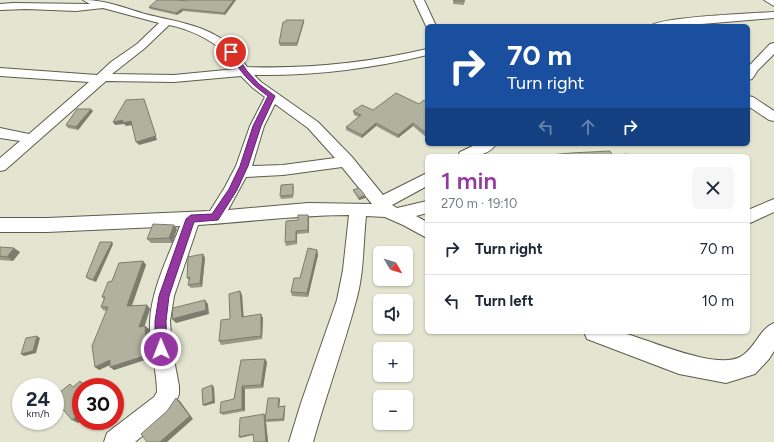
<!DOCTYPE html>
<meta charset="utf-8">
<style>
:root{--surface:#fff;--page:#f6f6f7;--text:#1f2937;--muted:#747a83;--line:#e0e1e3;--accent:#9437a1}
body{margin:0;font-family:Figtree,sans-serif;background:var(--page);color:var(--text);height:100vh;display:flex;flex-direction:column;font-size:15px;white-space:nowrap}
*{box-sizing:border-box;margin:0}
p{font-size:13px;color:var(--muted)}
.icon{flex:none;width:22px;height:22px;fill:none;stroke:currentColor;stroke-width:2;stroke-linecap:round;stroke-linejoin:round}
.map{position:relative;flex:1;overflow:hidden}
.sheet{position:absolute;left:425px;top:154px;width:325px;height:180px;display:flex;flex-direction:column;background:var(--surface);border-radius:6px;box-shadow:0 1px 3px #0004}
.sheet>*{flex:none}
.hud{position:absolute;left:425px;top:24px;width:325px;height:122px;border-radius:6px;box-shadow:0 1px 3px #0004;background:#1a4fa0;color:#fff;overflow:hidden}
.needle{width:26px;rotate:128deg}
.controls{position:absolute;left:373px;top:246px;display:grid;gap:8px}
.controls a{display:grid;place-items:center;width:40px;height:40px;border-radius:6px;background:var(--surface);box-shadow:0 1px 3px #0004;font-size:20px}
.speed{position:absolute;left:12px;top:378px;display:flex;gap:8px;font-size:20px;font-weight:700;text-align:center}
.speed>*{display:grid;place-content:center;width:52px;height:52px;border-radius:50%;background:var(--surface);box-shadow:0 1px 3px #0004;line-height:1}
.speed small{font-size:10px;font-weight:400}
.speed .limit{border:6px solid #d22;background:#fff;color:#111}
.pin{position:absolute;display:grid;place-items:center;width:34px;height:34px;color:#fff;margin:-17px;border:2px solid #fff;border-radius:50%;box-shadow:0 1px 4px #0007}
.me{position:absolute;width:44px;margin:-22px;rotate:359deg;stroke-linejoin:round;filter:drop-shadow(0 0 3px #0008)}
.turn{display:flex;align-items:center;gap:14px;height:84px;padding:0 16px;font-size:18px}
.turn .icon{width:52px;height:52px;stroke-width:2.5}
.turn b{display:block;font-size:28px;line-height:34px}
.lanes{display:flex;align-items:center;height:38px;padding:0 16px;background:#0003;justify-content:center;gap:20px;direction:ltr}
.lanes .off{opacity:.35}
.round{display:grid;place-items:center;flex:none;width:42px;height:42px;border-radius:6px;background:var(--page)}
.overview{display:flex;align-items:center;justify-content:space-between;height:68px;padding:0 16px}
h1{font-size:24px;font-weight:600;line-height:30px;color:var(--accent)}
ul{padding:0;list-style:none}
li{display:flex;align-items:center;gap:12px;height:52px;padding:0 16px;border-top:1px solid var(--line)}
li div{flex:1}
li b{display:block;font-size:15px}
li em{font-style:normal}
.map>svg:first-child{display:block}
.lines{fill:none;stroke-linecap:round;stroke-linejoin:round}
.minor-casing{stroke:#5c5d4b;stroke-width:2}
.minor{fill:#fff;fill-rule:evenodd}
.wall{fill:#989987}
.shaded-wall{fill:#7c7d6e}
.building{fill:#b1b29d;stroke:#7c7d6e}
.route{fill:#9437a1;stroke:#602469}
</style>
<div class="map">
<svg width="774" height="442" viewBox="0 0 774 442">
<rect width="100%" height="100%" fill="#e4e5d0"/>
<g class="lines">
<defs>
<g id="minor">
<path d="M83 0C105 0 125 8 145 14 176 22 211 25 235 50 240 54 243 62 247 67 308 69 367 63 427 49V55C370 69 313 76 254 75L261 82 318 122 352 157 383 195 427 173V186L392 205 397 208 427 201V213L416 216 427 222V238L403 225 385 217 366 216C363 244 364 274 356 301 343 349 326 395 313 442H289L301 403 337 300 343 270 349 215C298 215 248 222 198 225L174 296 170 321 172 349 179 386V394L176 402 170 413 135 442H104L107 433 154 397 157 392C157 369 149 347 150 322 151 290 169 255 180 226L47 232H0V218H47L210 211 225 187 236 166 250 126 265 97 253 88 241 76 174 82 106 81 5 170 0 171V158L20 141 0 138V128L29 134 89 82 0 76V68L97 75 111 62 137 44 159 23 103 8 76 11 26 9 0 10V4L13 3 90 4ZM169 25C189 29 210 39 226 53 230 57 233 64 236 69L174 75 112 74 145 48ZM275 104 308 128 335 158 283 165 252 166 264 126ZM342 167 372 204 308 203 228 210 246 177 283 175Z"/>
<path d="M414 0H424L436 26H427V28Z"/>
<path d="M764 0H774V6Z"/>
<path d="M774 12V18L678 26H651C658 17 757 13 774 12Z"/>
<path d="M774 43V54L758 70 752 79 748 80V67L770 44Z"/>
<path d="M748 96 753 97 774 111V121L769 120 748 106Z"/>
<path d="M477 144H496C488 157 471 156 458 156L460 152Z"/>
<path d="M774 199V212L748 224V210Z"/>
<path d="M774 323V351L769 359 755 374 726 383 679 374 587 339 584 332C596 332 612 329 623 333 650 340 715 370 740 357 755 349 759 329 774 323Z"/>
</g>
</defs>
<use href="#minor" class="minor-casing"/>
<use href="#minor" class="minor"/>
</g>
<g class="wall">
<path d="M188 0H236L225 15 183 11 177 15 150 9 149 7 187 1Z"/>
<path d="M454 0H465L464 5 453 4Z"/>
<path d="M304 20V22L297 46H280L279 43Z"/>
<path d="M427 102V138L413 126 398 138 376 126 362 138 346 130V127L359 117 354 115 353 111 373 110 419 104Z"/>
<path d="M93 111 78 130 68 128 66 125Z"/>
<path d="M294 186 293 198 281 199 280 196Z"/>
<path d="M353 190 365 198 359 200 354 192Z"/>
<path d="M308 215 309 218V233L297 234V244L286 246 285 242 298 220Z"/>
<path d="M177 229 172 243H151L147 239Z"/>
<path d="M113 244 96 282 88 279 86 277Z"/>
<path d="M0 247 20 252 13 261 0 260Z"/>
<path d="M317 250 318 255 308 297 292 296 291 292 300 278Z"/>
<path d="M203 254 205 258 202 287 191 288 188 285 189 281 187 278Z"/>
<path d="M143 261 146 265 132 306 147 305 150 309 144 326H145L149 329 151 358 114 370 110 367V365L99 370 95 367 107 310 104 311 101 307 104 299 102 297 112 281Z"/>
<path d="M240 291 242 295 243 317 263 318 262 339 221 345 219 341 230 319Z"/>
<path d="M265 359 267 362 263 388 245 389V411L223 415 220 413 234 399 241 360Z"/>
<path d="M280 399 279 407 285 408 284 421 267 422 266 421 268 442H254V435L240 438 239 437 265 415 266 419Z"/>
</g>
<g class="shaded-wall">
<path d="M234 0H236L225 15 224 13Z"/>
<path d="M182 9 183 11 177 15 176 13Z"/>
<path d="M304 20V22L297 46V43Z"/>
<path d="M144 99 145 102 157 140 139 145 136 142Z"/>
<path d="M91 109 93 111 78 130 76 127Z"/>
<path d="M123 120 131 121 133 125 126 126 124 124 115 125 113 122Z"/>
<path d="M376 123V126L362 138V135Z"/>
<path d="M413 123V126L398 138V135Z"/>
<path d="M365 195V198L359 200V198Z"/>
<path d="M308 215 309 218V233L308 230Z"/>
<path d="M174 225 177 229 172 243 169 238Z"/>
<path d="M296 231 297 234V244L296 241Z"/>
<path d="M112 242 113 244 96 282 93 280Z"/>
<path d="M14 248 20 252 13 261 7 257Z"/>
<path d="M317 250 318 255 308 297 307 293Z"/>
<path d="M203 254 205 258 202 287 200 283Z"/>
<path d="M143 261 146 265 130 310 127 306Z"/>
<path d="M240 291 242 295 244 320 242 317Z"/>
<path d="M205 300 208 304 209 314 176 323 172 319Z"/>
<path d="M147 305 150 309 143 331 139 327Z"/>
<path d="M261 314 263 318 262 339 261 336Z"/>
<path d="M145 326 149 329 151 358 114 370 110 367Z"/>
<path d="M37 336 40 338 36 353 24 356 21 354Z"/>
<path d="M265 359 267 362 263 388 261 385Z"/>
<path d="M110 360 114 363 99 370 95 367Z"/>
<path d="M80 381 85 384 88 387H85Z"/>
<path d="M212 385 214 387 215 403 204 406 203 405Z"/>
<path d="M242 386 245 389V411L242 409Z"/>
<path d="M176 398 180 401 193 419 167 442H160Z"/>
<path d="M279 398 280 399 279 408 278 407Z"/>
<path d="M285 406V408L284 421 283 419Z"/>
<path d="M81 413V421L78 423 72 420Z"/>
<path d="M264 414 265 415 268 442H266Z"/>
</g>
<g class="building">
<path d="M157 0H178L187 1 188 0H234L224 13 182 9 176 13 149 7Z"/>
<path d="M454 0H465L464 1H453Z"/>
<path d="M286 20H304L297 43H279L283 22H286Z"/>
<path d="M396 93 419 104 424 100 427 102V134L413 123 398 135 376 123 362 135 346 127 361 115 353 111 362 105 373 110Z"/>
<path d="M144 99 156 136 136 142 131 121 123 123V120L113 122 126 100Z"/>
<path d="M77 109H91L76 127 66 125Z"/>
<path d="M610 151 613 156H539L571 153Z"/>
<path d="M627 154 629 156H615Z"/>
<path d="M293 184V195L280 196 281 185Z"/>
<path d="M359 188 365 195 359 198 353 190Z"/>
<path d="M298 215H308V230L296 231V241L285 242 286 221 298 220Z"/>
<path d="M153 224 174 225 169 238 147 239Z"/>
<path d="M100 242H112L93 280 86 277Z"/>
<path d="M0 247 14 248 7 257 0 256Z"/>
<path d="M308 248 317 250 307 293 291 292 294 278H300Z"/>
<path d="M203 254 200 283 188 285 190 277 187 278 188 257Z"/>
<path d="M143 261 127 306 147 305 139 327 145 326 147 355 110 367V360L95 367 92 346 108 307H101L105 297H102L108 282 112 281 119 263Z"/>
<path d="M240 291 242 317 261 314V336L219 341 221 320 230 319 229 294Z"/>
<path d="M205 300 206 310 172 319 173 308Z"/>
<path d="M37 336 33 351 21 354 26 338Z"/>
<path d="M265 359 261 385 242 386V409L220 413 221 402 234 399 241 360Z"/>
<path d="M80 381 85 387H81V413L72 420 55 400V396L70 384 73 387Z"/>
<path d="M212 385 213 401 203 405 202 389Z"/>
<path d="M176 398 190 416 160 442H147L141 434 167 411Z"/>
<path d="M268 398H279L278 407 285 406 283 419 265 420Z"/>
<path d="M264 414 266 442H254L253 434 239 437 240 418Z"/>
</g>
<path class="route" d="M229 50H233L247 71 259 84 275 96 261 126 248 166 237 190 218 220 194 222 169 296 166 321 167 349 165 353 161 355 157 353 155 349V321L159 296 186 219 191 215 212 214 229 189 240 166 253 126 268 96C249 83 240 71 228 52Z"/>
</svg>
<div class="controls">
<a><svg class="needle" viewBox="-14 -14 28 28"><path d="M0-13l5 13h-10z" fill="#e53935"/><path d="M0 13l5-13h-10z" fill="#747a83"/></svg></a>
<a><svg class="icon" aria-label="sound" viewBox="0 0 24 24"><path d="M4 9h4l5-4v14l-5-4H4zM17 9q2 3 0 6"/></svg></a>
<a>+</a>
<a>−</a>
</div>
<div class="speed"><div>24<small>km/h</small></div><div class="limit">30</div></div>
<div class="pin" style="left:231px;top:52px;background:#d93025"><svg class="icon" aria-label="arrive" viewBox="0 0 24 24"><path d="M6 21V4h12l-3 4 3 4H6"/></svg></div>
<svg class="me" style="left:161px;top:349px" viewBox="-20 -20 40 40"><circle r="17" fill="#9437a1" stroke="#fff" stroke-width="3"/><path d="M0-11L8 9 0 5-8 9z" fill="#fff"/></svg>
<div class="hud">
<div class="turn"><svg class="icon" aria-label="right" viewBox="0 0 24 24"><path d="M7 20v-9h11M14 6l5 5-5 5"/></svg><div><b>70 m</b>Turn right</div></div>
<div class="lanes"><svg class="icon off" aria-label="left" viewBox="0 0 24 24"><path d="M17 20v-9H6M10 6l-5 5 5 5"/></svg><svg class="icon off" aria-label="ahead" viewBox="0 0 24 24"><path d="M12 20V5M6 11l6-6 6 6"/></svg><svg class="icon" aria-label="right" viewBox="0 0 24 24"><path d="M7 20v-9h11M14 6l5 5-5 5"/></svg></div>
</div>
<section class="sheet">
<div class="overview"><div><h1>1 min</h1><p>270 m · 19:10</p></div><a class="round"><svg class="icon" aria-label="close" viewBox="0 0 24 24"><path d="M6 6l12 12M18 6L6 18"/></svg></a></div>
<ul>
<li><svg class="icon" aria-label="right" viewBox="0 0 24 24"><path d="M7 20v-9h11M14 6l5 5-5 5"/></svg><div><b>Turn right</b></div><em>70 m</em></li>
<li><svg class="icon" aria-label="left" viewBox="0 0 24 24"><path d="M17 20v-9H6M10 6l-5 5 5 5"/></svg><div><b>Turn left</b></div><em>10 m</em></li>
</ul>
</section>
</div>
